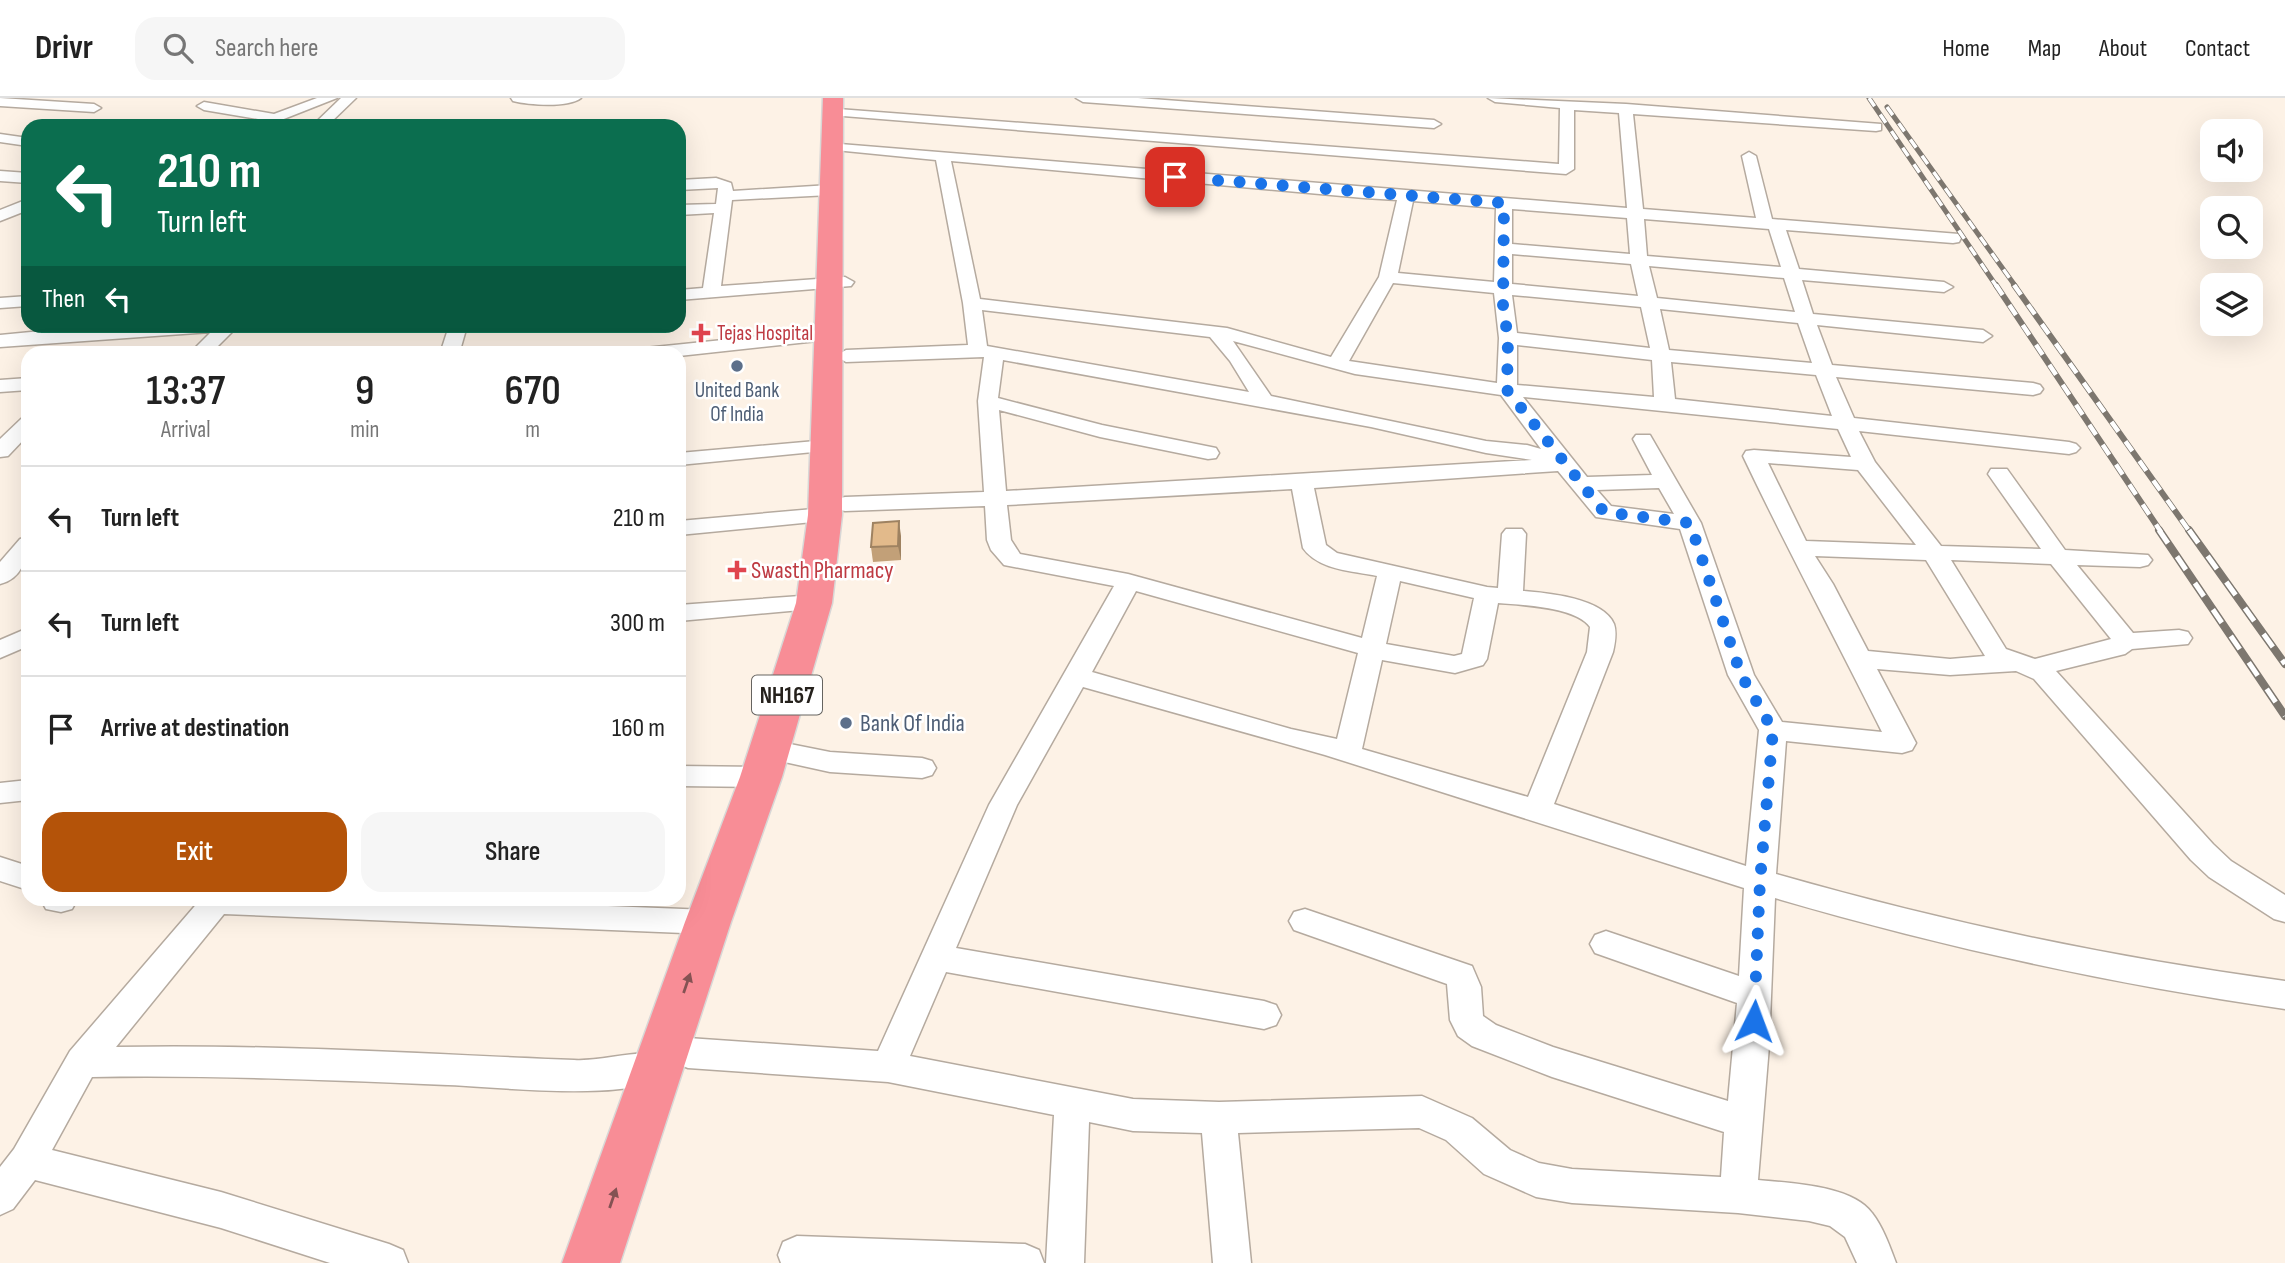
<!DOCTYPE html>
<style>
:root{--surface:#fff;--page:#f6f6f6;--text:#222;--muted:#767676;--line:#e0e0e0;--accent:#b45309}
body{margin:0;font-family:"Sofia Sans Condensed",sans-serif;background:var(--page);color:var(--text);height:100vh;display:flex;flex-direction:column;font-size:26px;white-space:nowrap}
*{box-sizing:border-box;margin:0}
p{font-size:23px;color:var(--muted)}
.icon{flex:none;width:38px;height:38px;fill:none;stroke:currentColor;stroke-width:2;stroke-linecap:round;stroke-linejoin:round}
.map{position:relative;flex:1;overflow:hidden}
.drawer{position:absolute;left:21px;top:248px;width:665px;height:560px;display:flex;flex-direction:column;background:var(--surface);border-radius:21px;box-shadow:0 7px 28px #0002}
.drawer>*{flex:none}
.guide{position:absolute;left:21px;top:21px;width:665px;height:214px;border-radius:21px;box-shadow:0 7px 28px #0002;background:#0b6e4f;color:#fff;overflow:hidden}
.buttons{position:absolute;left:2200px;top:21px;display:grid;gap:14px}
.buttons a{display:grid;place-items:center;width:63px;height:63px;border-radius:14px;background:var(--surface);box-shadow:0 7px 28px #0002;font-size:35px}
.pin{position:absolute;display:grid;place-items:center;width:60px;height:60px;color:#fff;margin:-30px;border-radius:14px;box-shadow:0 4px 10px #0006}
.me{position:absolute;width:77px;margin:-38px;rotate:3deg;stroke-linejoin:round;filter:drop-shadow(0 0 5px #0008)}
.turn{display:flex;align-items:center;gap:24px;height:147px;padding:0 21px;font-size:32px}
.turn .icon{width:91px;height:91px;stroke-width:2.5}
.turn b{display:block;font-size:49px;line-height:60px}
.then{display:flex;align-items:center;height:66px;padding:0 21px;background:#0003;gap:14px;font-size:26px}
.eta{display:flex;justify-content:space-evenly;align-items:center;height:119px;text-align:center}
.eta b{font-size:42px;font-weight:600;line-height:49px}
.cta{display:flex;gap:14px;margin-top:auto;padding:14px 21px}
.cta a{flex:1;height:80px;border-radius:21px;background:var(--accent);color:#fff;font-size:28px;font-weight:600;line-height:80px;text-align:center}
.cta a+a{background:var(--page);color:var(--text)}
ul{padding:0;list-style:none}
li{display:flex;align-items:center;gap:21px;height:105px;padding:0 21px;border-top:2px solid var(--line)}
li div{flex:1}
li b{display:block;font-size:26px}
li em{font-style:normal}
header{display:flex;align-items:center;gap:42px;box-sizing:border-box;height:98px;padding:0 35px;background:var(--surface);border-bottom:2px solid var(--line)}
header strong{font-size:33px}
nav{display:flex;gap:38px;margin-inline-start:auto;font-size:24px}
.search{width:490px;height:63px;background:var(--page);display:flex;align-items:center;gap:18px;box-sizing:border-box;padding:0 24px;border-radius:21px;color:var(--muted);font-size:26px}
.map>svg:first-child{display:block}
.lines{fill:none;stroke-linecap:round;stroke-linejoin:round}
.street-casing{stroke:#b5aa9f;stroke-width:3}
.highway-casing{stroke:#d8d7d6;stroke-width:3}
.street{fill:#fff;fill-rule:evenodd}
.highway{fill:#f88d96;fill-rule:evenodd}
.rail-far2-casing{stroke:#7d776f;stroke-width:5}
.rail-far1-casing{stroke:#7d776f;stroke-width:6}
.rail-casing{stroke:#7d776f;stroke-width:8}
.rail-far2{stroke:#fff;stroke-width:3.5;stroke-dasharray:10;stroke-linecap:butt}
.rail-far1{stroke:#fff;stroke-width:4.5;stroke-dasharray:12;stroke-linecap:butt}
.rail{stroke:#fff;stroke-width:5;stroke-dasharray:16;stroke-linecap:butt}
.wall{fill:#c2a078}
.shaded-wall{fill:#9e8261}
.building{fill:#e2ba8b;stroke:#9e8261;stroke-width:2}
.oneway{fill:#845253}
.route{stroke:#1a73e8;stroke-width:12;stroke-dasharray:0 21.6}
.health-dot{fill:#e0444e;stroke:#fff;stroke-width:2.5}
.service-dot{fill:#5c6f8a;stroke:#fff;stroke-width:2.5}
.labels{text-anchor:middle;stroke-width:5;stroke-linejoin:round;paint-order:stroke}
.far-health-label{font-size:21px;fill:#be3a42;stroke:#fff;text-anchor:start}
.far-service-label{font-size:21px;fill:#4e5e75;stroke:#fff}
.shield{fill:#fff;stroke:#666460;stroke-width:2}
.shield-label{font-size:23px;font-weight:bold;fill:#25211c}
.health-label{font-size:24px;fill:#be3a42;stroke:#fff;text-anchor:start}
.service-label{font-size:24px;fill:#4e5e75;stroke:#fff;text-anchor:start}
</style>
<header>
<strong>Drivr</strong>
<div class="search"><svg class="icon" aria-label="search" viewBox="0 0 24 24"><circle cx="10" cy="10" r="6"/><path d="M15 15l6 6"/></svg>Search here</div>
<nav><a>Home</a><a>Map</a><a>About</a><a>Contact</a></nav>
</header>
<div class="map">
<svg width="2285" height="1165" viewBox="0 0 2285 1165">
<rect width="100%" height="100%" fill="#fdf2e6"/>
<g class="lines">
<defs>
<g id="street">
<path d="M0 0 94 6 101 10 94 14 0 8Z"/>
<path d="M317 0H337L266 28H246L258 21 204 12 197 8 204 4 274 16Z"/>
<path d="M341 0H356L327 28H312Z"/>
<path d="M511 0H581C568 10 529 7 513 3Z"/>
<path d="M1076 0H1138L1434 22 1441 26 1434 30 1083 4Z"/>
<path d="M1488 0 1626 6 1881 26V32L1876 33 1633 16 1643 111 1756 120 1742 58 1749 54 1756 58 1772 121 1959 136 1961 140 1959 144 1953 145 1786 132 1799 171 1944 184 1953 189 1944 194 1802 182 1813 216 1983 232 1992 238 1983 244 1817 227 1832 267 2033 285 2040 287 2043 291 2040 295 2033 297 1836 279 1854 320 2069 344 2076 346 2080 350 2076 354 2069 356 1859 333 1861 337 1875 364 1941 448 2041 451 1988 376 1991 371H2007L2065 452 2148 457 2152 462 2148 467 2140 469 2077 467 2133 535 2179 532 2188 534 2192 540 2188 546 2132 551 2125 556 2056 573 2213 746 2231 763 2285 797V824L2274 821 2209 779 2191 762 2034 581 2016 573 1950 577 1877 571 1916 645 1912 652 1902 655 1786 643 1776 776C1943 824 2113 860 2285 883V911C2112 886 1942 849 1775 800L1769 948 1758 1082C1789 1085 1852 1087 1872 1115 1883 1129 1890 1149 1896 1165H1857L1845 1139 1830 1128 1809 1123 1738 1115 1572 1105 1536 1099 1484 1076 1446 1042 1419 1030 1238 1035 1251 1165H1213L1202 1035 1133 1033 1089 1024 1084 1165H1046L1054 1017 888 984 688 970 676 965 671 955 676 945 688 940 878 953 989 707 1114 488 1004 467 991 452 987 442 985 408 845 413 837 411 834 406 837 401 845 399 984 394 978 303 984 259 846 264 836 258 846 252 968 247 963 205 936 62 845 53 840 52 838 49 840 46 1627 110 1619 15 1574 12V71L1566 76 843 18 838 17V11L1559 66 1560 10 1495 4ZM951 63 1364 100 1397 102 1379 179 1331 259 1227 230 980 201ZM1413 103 1496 110 1494 184 1398 175ZM1512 111 1627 120 1630 156 1512 146ZM1644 121 1769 131 1781 169 1647 158ZM1512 156 1631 166 1638 198 1512 186ZM1649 168 1784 180 1795 214 1657 200ZM1393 185 1494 195 1499 240 1497 285 1349 263ZM1512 197 1641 209 1650 250 1517 235ZM1660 211 1798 225 1812 265 1669 252ZM982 212 1210 239 1230 263 1249 294 987 248ZM1233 243 1355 276 1501 297 1541 351 1527 347 1486 343 1271 298ZM1517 247 1652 262 1654 299 1517 287ZM1003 262 1371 329 1486 355 1532 362 1006 393 999 312 1100 339 1208 361 1216 360 1219 355 1216 350 1102 327 998 300ZM1671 264 1816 277 1832 318 1675 301ZM1523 299 1838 331 1851 359 1754 352 1746 353 1743 358C1787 451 1836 541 1882 634L1782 624 1754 577 1701 425 1650 337H1636L1633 341 1652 377 1587 379ZM1768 365 1858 372 1916 447 1806 443ZM1558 373 1596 419 1680 431 1728 577 1759 632 1746 768 1554 706 1613 554C1615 545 1617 535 1614 526 1603 500 1547 495 1523 493L1526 436 1522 431H1506L1502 436 1498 490 1487 489 1337 455 1326 447 1314 390ZM1659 390 1674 416 1611 408 1597 392ZM1292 391 1303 450C1318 472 1353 473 1377 478L1362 540 1128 476 1020 456 1011 442 1007 407ZM1815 458 1926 462 1985 558 1950 561 1868 553 1833 486ZM1951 462 2051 466 2111 541 2035 561 2006 551ZM1400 483 1474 500 1462 556 1454 558 1386 546ZM1136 493 1358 555 1337 641 1291 631 1092 574ZM1498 505C1522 507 1576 509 1590 529L1587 554 1528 699 1362 651 1382 562 1455 575 1483 567 1487 561ZM1083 589 1325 657 1744 790 1739 878 1606 833 1595 837 1590 846 1595 855 1737 905 1728 1003 1553 949 1496 927 1483 918 1481 889 1472 868 1305 811 1294 814 1289 823 1294 832 1447 886 1450 922 1458 938 1472 948 1552 979 1724 1034 1721 1079 1572 1071 1539 1065 1510 1052 1472 1020 1422 998 1219 1004 1133 1001 910 958 946 874 1264 931 1276 927 1281 917 1276 907 1264 903 956 850 1017 707Z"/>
<path d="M0 36 28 40V48L0 44Z"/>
<path d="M0 73 28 75V85L0 83Z"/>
<path d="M716 80 731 85 733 93 830 87 838 92 830 97 732 102 721 188 845 179 854 184 851 188 679 202V192L703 190 714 115 679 117V107L716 106 718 90 679 92V82Z"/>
<path d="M28 101V112L0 123V112Z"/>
<path d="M28 198V208L0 210V200Z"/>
<path d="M93 228H238L210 256H189L211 234 0 249V237Z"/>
<path d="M449 228H467L459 256H440Z"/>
<path d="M829 231 838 237 836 241 679 258V256H636L645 250Z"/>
<path d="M28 280V292L0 294V282Z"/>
<path d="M28 319V337L8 358 0 359V341L21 321Z"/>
<path d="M827 342 834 344 838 348 834 352 679 367V355Z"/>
<path d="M825 410 833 412 836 417 833 422 679 437V423Z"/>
<path d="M28 439C28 459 22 481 0 486V464L20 441Z"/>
<path d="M814 497 823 500 826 505 823 510 679 523V507Z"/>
<path d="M28 530V548L0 560V542Z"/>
<path d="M790 646 830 654 922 660 932 663 936 670 932 677 922 680 830 674 780 663 776 656 780 649Z"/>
<path d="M679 668 761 669 771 672 775 679 771 686 761 689 679 688Z"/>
<path d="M28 682V702L0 705V685Z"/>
<path d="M0 759 28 768V792L0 783Z"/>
<path d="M41 802H77L72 811 61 814 46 811Z"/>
<path d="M200 802H456L708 812 719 815 724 824 719 833 708 836 224 816 116 949C268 946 422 956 574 962 605 964 640 949 669 959L674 970 669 981C610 1002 512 990 448 987 329 982 211 977 92 979L52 1052 221 1094 389 1146 403 1152 408 1165H330L221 1130 35 1082 13 1111 0 1117V1069L14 1051 70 953Z"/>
<path d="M797 1138 1025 1146 1039 1152 1044 1165H781L778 1157 783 1144Z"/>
</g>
<path id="highway" d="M823 0H843L842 417 832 505 782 679 731 824 620 1165H562L685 824 740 679 796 505 808 417Z"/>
</defs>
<use href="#street" class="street-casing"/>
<use href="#highway" class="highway-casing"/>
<use href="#street" class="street"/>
<use href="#highway" class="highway"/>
<defs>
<g id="rail-far2">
<path d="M1869 0 1997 189"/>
<path d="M1887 9 2016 189"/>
</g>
<g id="rail-far1">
<path d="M1996 187 2161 434"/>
<path d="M2014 187 2190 434"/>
</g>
<g id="rail">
<path d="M2159 432 2285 618"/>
<path d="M2189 432 2285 566"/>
</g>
</defs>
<use href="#rail-far2" class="rail-far2-casing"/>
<use href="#rail-far1" class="rail-far1-casing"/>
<use href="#rail" class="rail-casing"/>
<use href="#rail-far2" class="rail-far2"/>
<use href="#rail-far1" class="rail-far1"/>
<use href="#rail" class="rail"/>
</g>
<path class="wall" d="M901 438V462L873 464 871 449Z"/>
<path class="shaded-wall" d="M899 423 901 438V462L898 448Z"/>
<path class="building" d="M899 423 898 448 871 449 873 425Z"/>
<defs><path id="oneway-solid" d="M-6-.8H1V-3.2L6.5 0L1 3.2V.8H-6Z" transform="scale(1.75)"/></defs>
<g class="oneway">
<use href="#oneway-solid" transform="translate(687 885) rotate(-71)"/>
<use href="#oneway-solid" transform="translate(613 1100) rotate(-71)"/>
</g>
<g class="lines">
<path class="route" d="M1175 79 1504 105 1503 209 1508 240 1507 292 1604 414 1690 425 1741 577 1773 632 1760 783 1754 923"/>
</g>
<g class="health-dot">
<path d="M697.5 224.5h7v7h7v7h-7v7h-7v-7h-7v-7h7z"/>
<path d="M733.5 461.5h7v7h7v7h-7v7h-7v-7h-7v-7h7z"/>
</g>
<g class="service-dot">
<circle cx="737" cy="268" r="7"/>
<circle cx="846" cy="625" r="7"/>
</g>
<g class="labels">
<g class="far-health-label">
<text x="717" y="242">Tejas Hospital</text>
</g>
<g class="far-service-label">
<text x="737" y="299">United Bank<tspan x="737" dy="24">Of India</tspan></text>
</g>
<rect class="shield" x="752" y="577.5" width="70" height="39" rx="5"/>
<g class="shield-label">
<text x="787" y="605">NH167</text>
</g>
<g class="health-label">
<text x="751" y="480">Swasth Pharmacy</text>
</g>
<g class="service-label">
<text x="860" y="633">Bank Of India</text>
</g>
</g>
</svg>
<div class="buttons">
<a><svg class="icon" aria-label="sound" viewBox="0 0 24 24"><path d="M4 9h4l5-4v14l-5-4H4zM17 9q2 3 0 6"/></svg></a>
<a><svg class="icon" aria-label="search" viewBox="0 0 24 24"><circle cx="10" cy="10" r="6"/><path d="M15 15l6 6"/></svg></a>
<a><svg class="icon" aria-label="layers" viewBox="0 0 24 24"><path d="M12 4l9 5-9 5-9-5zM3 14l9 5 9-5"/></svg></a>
</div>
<div class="pin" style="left:1175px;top:79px;background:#d93025"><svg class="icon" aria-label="arrive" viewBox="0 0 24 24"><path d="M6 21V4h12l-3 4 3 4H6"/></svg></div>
<svg class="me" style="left:1754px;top:923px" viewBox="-20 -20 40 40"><path d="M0-17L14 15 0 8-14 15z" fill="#1a73e8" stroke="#fff" stroke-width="4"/></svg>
<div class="guide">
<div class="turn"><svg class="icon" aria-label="left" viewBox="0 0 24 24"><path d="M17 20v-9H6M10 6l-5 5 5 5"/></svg><div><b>210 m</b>Turn left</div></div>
<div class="then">Then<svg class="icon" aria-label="left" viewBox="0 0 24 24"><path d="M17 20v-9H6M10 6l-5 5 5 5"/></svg></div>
</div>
<section class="drawer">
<div class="eta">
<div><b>13:37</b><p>Arrival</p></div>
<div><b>9</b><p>min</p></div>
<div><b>670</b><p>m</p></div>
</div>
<ul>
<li><svg class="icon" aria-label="left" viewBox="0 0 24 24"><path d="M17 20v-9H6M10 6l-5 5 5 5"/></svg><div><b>Turn left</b></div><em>210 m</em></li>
<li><svg class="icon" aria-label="left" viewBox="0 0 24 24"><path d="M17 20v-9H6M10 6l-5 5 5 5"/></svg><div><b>Turn left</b></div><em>300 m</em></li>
<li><svg class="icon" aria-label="arrive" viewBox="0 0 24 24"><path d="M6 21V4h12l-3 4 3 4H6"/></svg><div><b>Arrive at destination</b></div><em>160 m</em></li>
</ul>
<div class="cta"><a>Exit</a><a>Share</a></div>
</section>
</div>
